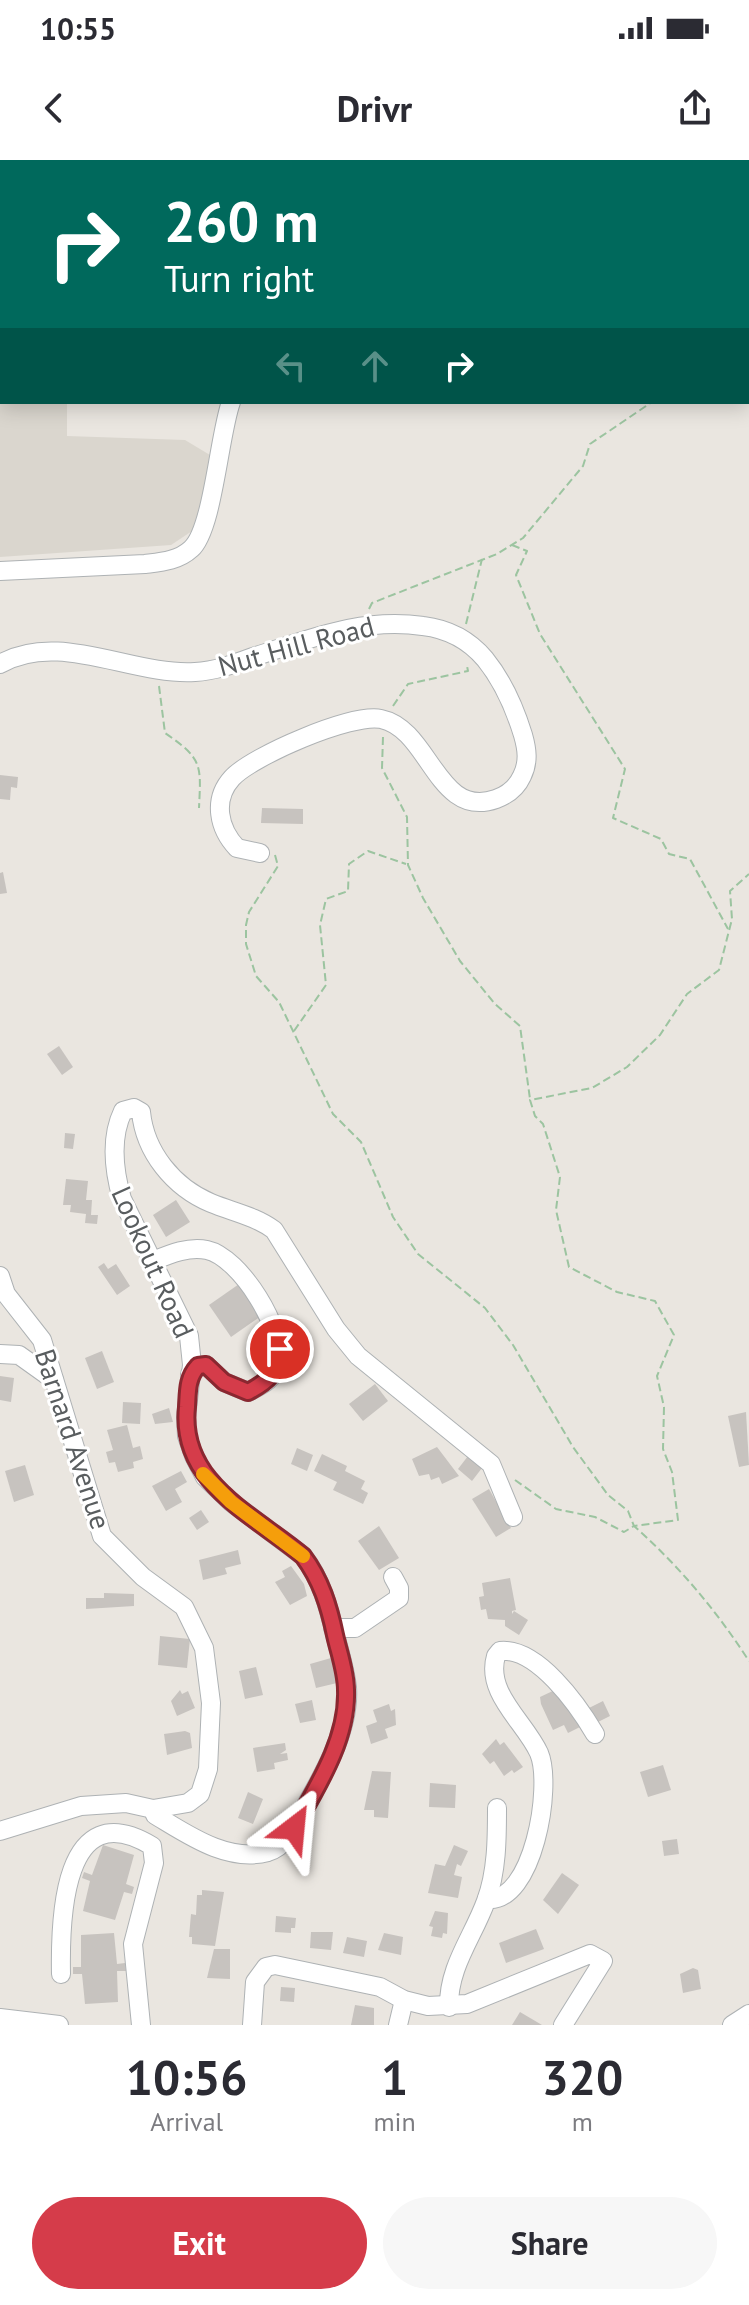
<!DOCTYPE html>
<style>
:root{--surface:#fff;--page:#f7f7f7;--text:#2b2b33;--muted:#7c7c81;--accent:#d53c4a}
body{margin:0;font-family:"PT Sans",sans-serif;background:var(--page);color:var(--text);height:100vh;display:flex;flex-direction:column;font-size:30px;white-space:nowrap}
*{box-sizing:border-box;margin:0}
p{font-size:26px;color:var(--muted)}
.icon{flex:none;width:44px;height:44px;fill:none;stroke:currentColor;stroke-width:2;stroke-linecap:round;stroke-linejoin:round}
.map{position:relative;height:1865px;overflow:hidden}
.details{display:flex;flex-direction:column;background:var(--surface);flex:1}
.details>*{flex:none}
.banner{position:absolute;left:0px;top:0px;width:750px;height:244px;box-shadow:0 4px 20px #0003;background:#00695c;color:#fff;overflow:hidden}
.pin{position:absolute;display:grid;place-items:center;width:68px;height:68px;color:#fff;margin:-34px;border:4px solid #fff;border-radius:50%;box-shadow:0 2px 8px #0007}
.me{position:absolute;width:88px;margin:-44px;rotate:29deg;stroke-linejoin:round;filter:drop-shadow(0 0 6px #0008)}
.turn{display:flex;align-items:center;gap:28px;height:168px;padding:0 32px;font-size:36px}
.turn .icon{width:104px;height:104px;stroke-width:2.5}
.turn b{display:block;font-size:56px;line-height:68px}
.lanes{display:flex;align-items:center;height:76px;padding:0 32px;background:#0003;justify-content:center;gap:40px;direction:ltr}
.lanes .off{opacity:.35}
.eta{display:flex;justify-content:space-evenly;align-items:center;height:136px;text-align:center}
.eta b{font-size:48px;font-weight:600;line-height:56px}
.primary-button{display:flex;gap:16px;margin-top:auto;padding:16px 32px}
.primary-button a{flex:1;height:92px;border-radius:48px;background:var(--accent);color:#fff;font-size:32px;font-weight:600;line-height:92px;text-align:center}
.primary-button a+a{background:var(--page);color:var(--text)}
.status{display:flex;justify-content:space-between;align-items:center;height:56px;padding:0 40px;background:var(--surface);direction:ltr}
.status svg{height:22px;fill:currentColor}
header{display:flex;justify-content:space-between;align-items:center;height:104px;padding:0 32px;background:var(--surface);font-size:36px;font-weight:600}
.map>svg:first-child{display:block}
.education{fill:#dad6ce}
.building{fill:#c7c3bf}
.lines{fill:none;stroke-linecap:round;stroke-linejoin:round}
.minor-casing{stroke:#aeb2b4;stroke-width:20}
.path{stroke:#9cc4a0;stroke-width:2;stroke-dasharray:8 4;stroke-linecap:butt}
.minor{stroke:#fff;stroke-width:18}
.route-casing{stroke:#8a2730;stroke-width:20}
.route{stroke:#d53c4a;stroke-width:14}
.slow{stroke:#f59e0b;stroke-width:14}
.labels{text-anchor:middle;stroke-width:6;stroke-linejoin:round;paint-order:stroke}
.street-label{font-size:28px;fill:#595d5f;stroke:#fff}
</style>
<div class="status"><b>10:55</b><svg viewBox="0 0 49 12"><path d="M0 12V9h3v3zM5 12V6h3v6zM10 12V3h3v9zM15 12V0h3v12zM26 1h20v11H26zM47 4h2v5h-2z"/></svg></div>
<header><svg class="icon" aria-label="back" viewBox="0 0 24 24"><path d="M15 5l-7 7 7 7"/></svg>Drivr<svg class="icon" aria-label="share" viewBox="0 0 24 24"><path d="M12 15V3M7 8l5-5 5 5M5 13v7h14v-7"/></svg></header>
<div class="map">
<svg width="749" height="1865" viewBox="0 0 749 1865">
<rect width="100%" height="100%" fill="#eae6e0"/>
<path class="education" d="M0 0H70L2 2V242H67V276L185 280 210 295 201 354 192 371 171 385 0 397Z"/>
<g class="building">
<path d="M0 615 18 617 17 628 11 627 10 640 0 639Z"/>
<path d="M262 648 303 649V664L261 663Z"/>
<path d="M3 712 7 733 0 734V713Z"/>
<path d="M59 886 73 907 62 915 47 894Z"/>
<path d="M65 973 75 974 73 989 64 988Z"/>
<path d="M66 1019 88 1021 86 1040H92L91 1055H98L97 1064 85 1063 86 1054 70 1052 71 1045H63Z"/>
<path d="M176 1040 190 1062 166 1077 153 1055Z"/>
<path d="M104 1103 108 1109 116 1104 130 1126 117 1135 98 1107Z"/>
<path d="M242 1122 264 1154 231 1177 209 1145Z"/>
<path d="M102 1191 114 1222 97 1229 85 1198Z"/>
<path d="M0 1216 14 1218 11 1242 0 1240Z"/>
<path d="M375 1224 388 1241 363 1261 349 1244Z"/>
<path d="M123 1242 141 1243 140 1264 122 1263Z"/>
<path d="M169 1248 173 1262 155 1264 152 1254Z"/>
<path d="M746 1252 749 1305 739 1307 728 1256Z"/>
<path d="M127 1265 133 1288 140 1286 143 1299 133 1302 134 1308 118 1312 115 1302 109 1303 106 1292 113 1290 107 1270Z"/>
<path d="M437 1287 459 1316 442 1324 439 1317 431 1320 429 1314 419 1316 412 1299Z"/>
<path d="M297 1288 313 1295 307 1311 291 1304Z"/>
<path d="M322 1294 347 1306 345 1311 365 1321 361 1329 368 1333 363 1344 333 1330 337 1322 314 1311Z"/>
<path d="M468 1296 482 1308 472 1321 458 1309Z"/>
<path d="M25 1305 34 1335 14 1342 5 1311Z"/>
<path d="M181 1311 187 1322 175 1329 182 1342 166 1351 152 1326Z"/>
<path d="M489 1329 511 1368 496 1377 472 1339Z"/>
<path d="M201 1350 209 1362 197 1370 189 1358Z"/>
<path d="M379 1366 399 1398 379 1410 358 1381Z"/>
<path d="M238 1390 241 1404 225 1408 227 1414 203 1420 199 1400Z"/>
<path d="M291 1406 304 1424 307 1436 290 1445 275 1422 285 1417 282 1411Z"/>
<path d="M510 1418 516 1450 512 1451V1454L514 1451 528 1460 519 1475 505 1466V1460L488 1459 486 1449 481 1450 479 1437 484 1436 482 1423Z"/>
<path d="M104 1433 134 1434V1446L86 1449V1438H104Z"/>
<path d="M160 1476 190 1479 187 1508 158 1505Z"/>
<path d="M331 1498 337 1523 316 1528 310 1504Z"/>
<path d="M256 1507 263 1535 245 1539 239 1511Z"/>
<path d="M557 1529 582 1566 568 1573 564 1565 553 1570 541 1544 540 1537Z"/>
<path d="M180 1530 182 1534 188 1531 195 1548 177 1556 171 1541Z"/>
<path d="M312 1540 316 1560 300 1563 295 1544Z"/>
<path d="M603 1541 610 1556 596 1563 589 1548Z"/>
<path d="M389 1544 391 1551 395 1549 396 1565 385 1569 388 1578 371 1584 366 1566 377 1562 373 1550Z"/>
<path d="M185 1571 190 1573 192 1588 167 1595 164 1574Z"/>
<path d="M496 1579 500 1585 504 1582 523 1607 514 1613 512 1610 504 1616 494 1601 490 1604 482 1594Z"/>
<path d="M285 1583 286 1590 280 1594 287 1593 288 1600 274 1603 275 1609 257 1612 253 1588Z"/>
<path d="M663 1605 671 1630 648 1637 640 1612Z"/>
<path d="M372 1611 391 1612 388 1658 374 1657V1650H364Z"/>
<path d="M430 1623 456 1625 455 1648 429 1647Z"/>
<path d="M248 1632 263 1639 253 1664 238 1658Z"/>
<path d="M677 1679 679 1694 664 1696 662 1681Z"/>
<path d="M103 1685 134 1695 126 1724 134 1727 132 1734 124 1732 115 1760 83 1751 90 1721 82 1718 84 1712 92 1715Z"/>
<path d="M454 1685 468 1691 461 1706 457 1704 454 1715 462 1717 458 1738 428 1733 435 1704 445 1706Z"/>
<path d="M562 1713 579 1725 558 1754 543 1740Z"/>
<path d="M202 1730 224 1732 215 1786 192 1784V1777H189L191 1754 196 1755 197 1735H202Z"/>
<path d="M435 1751 448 1753 447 1774 443 1773 442 1778 431 1776 433 1767 429 1766Z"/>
<path d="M276 1756 296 1758 295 1768H291V1773L275 1772Z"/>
<path d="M536 1769 544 1789 506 1803 499 1783Z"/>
<path d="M311 1772H333L331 1790 310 1788Z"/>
<path d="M114 1773 117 1804 125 1803 126 1811H117L118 1842 85 1844 82 1814H73V1807H81V1775Z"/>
<path d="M384 1773 403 1777 401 1795 378 1790Z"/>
<path d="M347 1777 367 1781 364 1797 343 1793Z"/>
<path d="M214 1789H230V1819L207 1818Z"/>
<path d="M693 1808 698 1810 701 1829 683 1833 680 1814Z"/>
<path d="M281 1827 295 1828 294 1842 280 1841Z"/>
<path d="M355 1845 374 1848V1865H351Z"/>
<path d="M520 1852 542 1865H512Z"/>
</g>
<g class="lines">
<defs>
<g id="minor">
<path d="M147 0 149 2"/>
<path d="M0 411 145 404C161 402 178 401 191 389 213 370 219 275 231 242"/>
<path d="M0 504C59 470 131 516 195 512 215 511 234 504 253 497 310 479 362 457 423 466 448 469 469 480 485 499 502 520 515 549 523 575 527 589 529 602 522 616 517 627 507 635 496 639 437 660 430 569 381 559 352 553 252 596 232 618 212 640 219 669 237 688L260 693"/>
<path d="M153 1101C170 1094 189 1086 207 1090 240 1097 286 1171 278 1203 274 1220 262 1225 248 1232L224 1222 206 1205 198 1206 190 1214"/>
<path d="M0 1116 6 1134 42 1180 102 1376 143 1417 184 1447 204 1488 211 1543 208 1609 200 1634 188 1643 153 1649 126 1643 81 1646 0 1671"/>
<path d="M0 1194 19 1195 54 1220"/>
<path d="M333 1468H355L399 1438V1428L393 1417"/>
<path d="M153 1649 155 1655C187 1674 227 1703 268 1692 288 1686 296 1663 305 1647 325 1612 350 1568 347 1527 345 1509 339 1491 335 1474 328 1445 321 1419 303 1396L231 1342 205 1317 194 1296 187 1276 186 1257 192 1205 189 1176 122 1039C114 1011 110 978 123 951L134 948 141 952C145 992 173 1027 211 1043 233 1052 255 1056 274 1070L336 1169 358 1196 491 1304 513 1357"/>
<path d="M487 1739C533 1744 553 1626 539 1593 525 1562 485 1533 496 1496L500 1491C537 1487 578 1545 595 1574"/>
<path d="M61 1814C60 1761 62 1632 152 1686L154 1703 133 1784 141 1865"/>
<path d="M449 1847C448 1807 473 1777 486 1741 497 1712 497 1678 497 1648"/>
<path d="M0 1858 59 1865"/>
<path d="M252 1865 255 1822 266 1807 275 1805 380 1827 404 1840 428 1846 467 1844 590 1794 603 1801 563 1865"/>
<path d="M398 1865 404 1840"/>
<path d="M732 1865 749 1854"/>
</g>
</defs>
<use href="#minor" class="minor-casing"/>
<g class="path">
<path d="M748 157 749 156"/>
<path d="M512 385 527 391 516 415 540 474 625 609 613 658 661 679 669 694 690 699 728 769"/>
<path d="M369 449 372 443 497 394 523 378 583 306 590 284 652 242"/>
<path d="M466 464 482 399"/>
<path d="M159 526 165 573C203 599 201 605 199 648"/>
<path d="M393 546 408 524 468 511 467 506"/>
<path d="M383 577 382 608 407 657 408 705 423 738 460 801 495 844 520 866 530 939"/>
<path d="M275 695 278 706 249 752 246 765V784L256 816 279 842 333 954 361 982 393 1057 418 1094 485 1148 513 1185 573 1287 608 1335 628 1351 634 1366 678 1360 672 1312 663 1289 664 1247 657 1216 674 1175 655 1141 617 1132 569 1107 556 1050 560 1017 543 964 535 956 530 940 592 928 627 907 660 875 687 834 719 810 732 759 730 731 749 714"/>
<path d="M294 871 326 825 320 765 326 739 348 731 349 704 368 691 406 704"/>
<path d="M515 1320 556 1349 595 1357 624 1372 634 1366C679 1406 716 1450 749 1501"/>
</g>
<use href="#minor" class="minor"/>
</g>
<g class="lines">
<defs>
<path id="route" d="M280 1189C277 1213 269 1221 248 1232L224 1222 206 1205 198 1206C187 1218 188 1231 187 1247 179 1323 253 1354 303 1396 321 1420 329 1446 335 1475 339 1493 346 1512 346 1530 348 1579 317 1627 294 1668"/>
</defs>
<use href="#route" class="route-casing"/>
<use href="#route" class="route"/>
<path class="slow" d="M203 1314 231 1342 303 1396"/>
</g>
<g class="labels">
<g class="street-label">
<text transform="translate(296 486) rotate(-15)" y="10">Nut Hill Road</text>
<text transform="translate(153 1102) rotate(66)" y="10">Lookout Road</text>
<text transform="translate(73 1279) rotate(72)" y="10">Barnard Avenue</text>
</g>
</g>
</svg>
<div class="pin" style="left:280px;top:1189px;background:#d93025"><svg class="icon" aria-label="arrive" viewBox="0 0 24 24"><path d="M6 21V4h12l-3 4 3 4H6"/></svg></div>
<svg class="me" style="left:294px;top:1668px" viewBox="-20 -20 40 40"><path d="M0-17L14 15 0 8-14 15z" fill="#d53c4a" stroke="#fff" stroke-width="4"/></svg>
<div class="banner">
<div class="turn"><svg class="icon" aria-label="right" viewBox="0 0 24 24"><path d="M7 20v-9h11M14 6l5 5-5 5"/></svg><div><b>260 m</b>Turn right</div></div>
<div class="lanes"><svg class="icon off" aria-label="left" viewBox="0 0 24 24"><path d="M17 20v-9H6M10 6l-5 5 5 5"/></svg><svg class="icon off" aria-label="ahead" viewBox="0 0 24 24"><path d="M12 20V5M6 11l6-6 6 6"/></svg><svg class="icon" aria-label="right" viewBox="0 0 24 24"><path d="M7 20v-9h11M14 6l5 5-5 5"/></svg></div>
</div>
</div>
<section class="details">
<div class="eta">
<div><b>10:56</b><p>Arrival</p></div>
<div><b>1</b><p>min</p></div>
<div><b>320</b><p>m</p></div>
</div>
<div class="primary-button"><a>Exit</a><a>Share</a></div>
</section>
